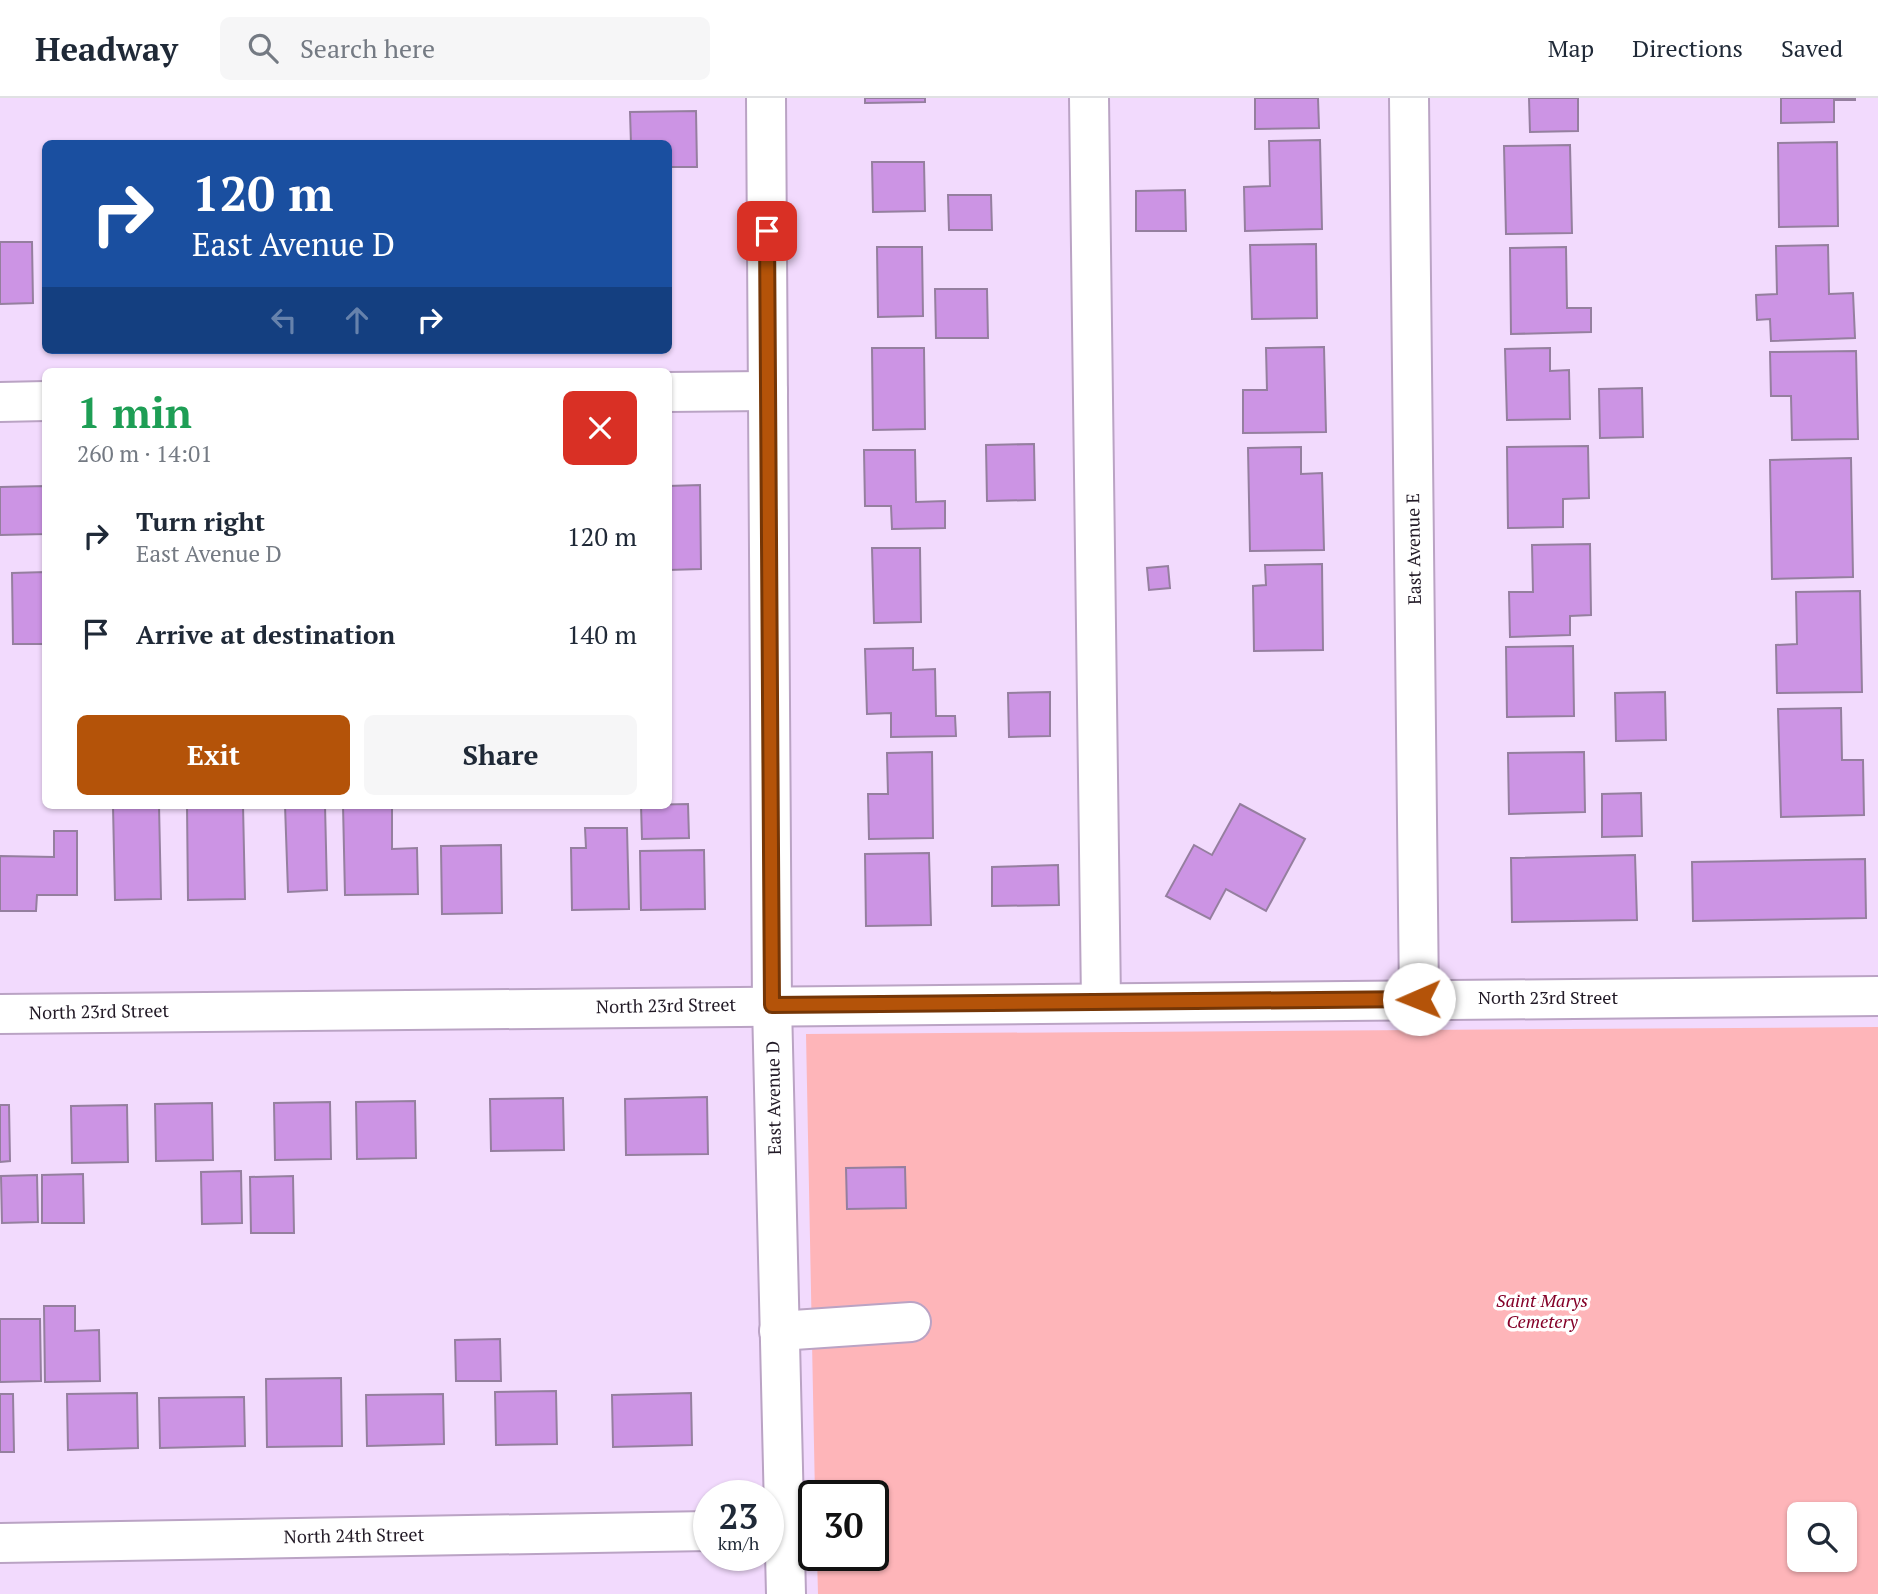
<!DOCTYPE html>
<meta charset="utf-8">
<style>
:root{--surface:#fff;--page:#f6f6f7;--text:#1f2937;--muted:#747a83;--line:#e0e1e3;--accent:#b45309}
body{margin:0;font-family:"PT Serif",serif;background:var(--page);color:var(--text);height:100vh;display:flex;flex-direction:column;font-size:26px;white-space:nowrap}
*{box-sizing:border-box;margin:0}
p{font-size:23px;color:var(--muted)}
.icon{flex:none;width:38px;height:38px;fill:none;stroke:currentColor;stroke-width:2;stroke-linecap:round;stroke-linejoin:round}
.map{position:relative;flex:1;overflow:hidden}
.details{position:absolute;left:42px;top:270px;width:630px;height:441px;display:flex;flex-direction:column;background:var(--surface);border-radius:10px;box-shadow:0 2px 5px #0004}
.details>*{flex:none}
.top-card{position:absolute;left:42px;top:42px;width:630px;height:214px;border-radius:10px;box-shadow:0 2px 5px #0004;background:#1a4fa0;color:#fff;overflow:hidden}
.fabs{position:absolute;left:1787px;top:1404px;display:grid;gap:14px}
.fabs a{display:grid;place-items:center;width:70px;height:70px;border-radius:10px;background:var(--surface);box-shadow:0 2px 5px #0004;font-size:35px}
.speed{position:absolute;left:693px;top:1382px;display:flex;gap:14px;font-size:35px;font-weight:700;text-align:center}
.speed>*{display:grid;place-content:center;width:91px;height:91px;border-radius:50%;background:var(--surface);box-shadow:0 2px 5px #0004;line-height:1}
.speed small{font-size:18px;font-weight:400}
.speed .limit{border:4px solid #111;border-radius:10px;background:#fff;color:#111}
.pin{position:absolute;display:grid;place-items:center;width:60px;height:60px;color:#fff;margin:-30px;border-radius:14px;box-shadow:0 4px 10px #0006}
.me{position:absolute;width:77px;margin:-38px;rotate:269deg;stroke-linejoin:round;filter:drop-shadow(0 0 5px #0008)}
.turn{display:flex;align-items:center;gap:24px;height:147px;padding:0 35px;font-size:32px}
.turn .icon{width:91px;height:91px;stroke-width:2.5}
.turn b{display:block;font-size:49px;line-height:60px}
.lanes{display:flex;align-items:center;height:66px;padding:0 35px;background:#0003;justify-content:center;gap:35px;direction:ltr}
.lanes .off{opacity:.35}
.round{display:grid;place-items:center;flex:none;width:74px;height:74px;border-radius:10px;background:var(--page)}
.summary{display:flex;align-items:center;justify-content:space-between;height:119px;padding:0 35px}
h1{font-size:42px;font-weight:800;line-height:52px;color:#1e9e55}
.cta{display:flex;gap:14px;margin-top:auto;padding:14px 35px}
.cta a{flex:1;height:80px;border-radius:10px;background:var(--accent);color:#fff;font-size:28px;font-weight:800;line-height:80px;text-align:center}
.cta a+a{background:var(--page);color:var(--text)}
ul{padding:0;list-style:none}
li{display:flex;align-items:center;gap:21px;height:98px;padding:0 35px}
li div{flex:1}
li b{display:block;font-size:26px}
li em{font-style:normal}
header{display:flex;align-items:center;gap:42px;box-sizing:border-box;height:98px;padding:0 35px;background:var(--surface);border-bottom:2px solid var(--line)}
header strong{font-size:33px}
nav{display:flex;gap:38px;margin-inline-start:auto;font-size:24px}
.search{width:490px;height:63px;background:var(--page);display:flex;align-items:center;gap:18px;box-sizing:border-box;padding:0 24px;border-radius:10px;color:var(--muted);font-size:26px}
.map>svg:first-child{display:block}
.green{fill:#feb5b9;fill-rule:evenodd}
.building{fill:#cc94e4;stroke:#957f9f;stroke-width:2}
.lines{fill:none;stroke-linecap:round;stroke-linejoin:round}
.minor-casing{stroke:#baa3c4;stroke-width:42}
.minor{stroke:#fff;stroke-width:38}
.route-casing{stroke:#753606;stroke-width:18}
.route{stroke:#b45309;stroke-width:12}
.labels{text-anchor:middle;stroke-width:7;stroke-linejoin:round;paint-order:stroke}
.street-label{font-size:18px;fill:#221a26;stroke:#fff}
.park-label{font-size:18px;font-style:italic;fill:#840028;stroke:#fff}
</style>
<header>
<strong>Headway</strong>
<div class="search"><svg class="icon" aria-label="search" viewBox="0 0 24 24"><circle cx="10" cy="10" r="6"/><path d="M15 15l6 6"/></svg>Search here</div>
<nav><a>Map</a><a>Directions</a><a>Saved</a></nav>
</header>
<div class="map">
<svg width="1878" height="1496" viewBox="0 0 1878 1496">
<rect width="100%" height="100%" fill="#f2dafd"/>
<path class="green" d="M1878 929V1496H818L817 1458H873V1398H815L806 936ZM1799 1416H1844V1461H1799Z"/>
<g class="building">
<path d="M865 0H925V4L865 5Z"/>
<path d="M1255 0H1318L1319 30 1255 31Z"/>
<path d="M1529 0H1578V33L1530 34Z"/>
<path d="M1781 0H1855V2H1834V24L1781 25Z"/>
<path d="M696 13 697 69H668V46H631L630 14Z"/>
<path d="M1320 42 1322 131 1245 133 1244 89 1270 88 1269 43Z"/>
<path d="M1837 44 1838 128 1779 129 1778 45Z"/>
<path d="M1570 47 1572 135 1506 136 1504 48Z"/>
<path d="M872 64H924L925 113 873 114Z"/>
<path d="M1185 92 1186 133H1136V93Z"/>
<path d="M948 97H991L992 132H949Z"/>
<path d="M0 144H32L33 205 0 206Z"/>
<path d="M1316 146 1317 220 1252 221 1250 147Z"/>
<path d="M1828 147 1829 196 1853 195 1855 240 1771 243 1770 221 1757 222 1756 197 1777 196 1776 148Z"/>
<path d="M877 149H922L923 218 878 219Z"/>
<path d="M1566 149 1567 210H1591V234L1511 236 1510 150Z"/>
<path d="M935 191H987L988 240H936Z"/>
<path d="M1324 249 1326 334 1243 335V292H1267L1266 250Z"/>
<path d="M872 250H924L925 331 873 332Z"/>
<path d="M1550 250V273L1569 272 1570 321 1507 322 1505 251Z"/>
<path d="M1856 253 1858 341 1792 342 1791 298H1771L1770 254Z"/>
<path d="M1642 290 1643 339 1600 340 1599 291Z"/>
<path d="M1034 346 1035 402 987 403 986 347Z"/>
<path d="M1588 348 1589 400 1563 401V429L1508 430 1507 349Z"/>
<path d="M1301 349V376L1322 375 1324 452 1250 453 1248 350Z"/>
<path d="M864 352H915L916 404 945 403V430L892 431 891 408H865Z"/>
<path d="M1851 360 1853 479 1772 481 1770 362Z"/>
<path d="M700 387 701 471 668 472V388Z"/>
<path d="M46 388V436L0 437V389Z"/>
<path d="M1590 446 1591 517 1570 518V537L1510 539 1509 494H1533L1532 447Z"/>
<path d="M872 450H920L921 524 874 525Z"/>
<path d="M1322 466 1323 552 1254 553 1253 488 1266 487 1265 467Z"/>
<path d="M1168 468 1170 490 1149 492 1147 470Z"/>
<path d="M46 474V546H13L12 475Z"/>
<path d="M1860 493 1862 594 1777 595 1776 547 1797 546 1796 494Z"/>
<path d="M1573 548 1574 618 1507 619 1506 549Z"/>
<path d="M913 550V572L935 571 936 618H955L956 638 891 639V615L867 616 865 551Z"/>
<path d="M1050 594V638L1009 639 1008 595Z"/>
<path d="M1665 594 1666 642 1616 643 1615 595Z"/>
<path d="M1841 610 1842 662H1863L1864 717 1781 719 1778 611Z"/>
<path d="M932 654 933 740 869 741 868 696H888L887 655Z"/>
<path d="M1584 654 1585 714 1509 716 1508 655Z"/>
<path d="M1641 695 1642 738 1602 739V696Z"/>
<path d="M688 706 689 740 642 741 641 707Z"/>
<path d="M1240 706 1305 741 1266 813 1226 791 1210 821 1166 798 1194 747 1212 757Z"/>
<path d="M159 707 161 801 115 802 113 708Z"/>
<path d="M187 707H243L245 801 188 802Z"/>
<path d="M285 707H325L327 792 288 794Z"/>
<path d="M343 707H392V751L417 750 418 796 345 797Z"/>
<path d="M585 730H627L629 811 572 812 571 750H586Z"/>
<path d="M54 733H77V797H37L36 813H0V758L54 759Z"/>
<path d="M501 747 502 815 442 816 441 748Z"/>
<path d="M704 752 705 811 641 812 640 753Z"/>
<path d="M929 755 931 827 866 828 865 756Z"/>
<path d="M1635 757 1637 822 1512 824 1511 760Z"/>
<path d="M1865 761 1866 820 1693 823 1692 764Z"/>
<path d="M1058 767 1059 807 992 808V769Z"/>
<path d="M707 999 708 1056 626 1057 625 1001Z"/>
<path d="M563 1000 564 1052 491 1053 490 1001Z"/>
<path d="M415 1003 416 1060 357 1061 356 1004Z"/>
<path d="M330 1004 331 1061 275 1062 274 1005Z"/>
<path d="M212 1005 213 1062 156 1063 155 1006Z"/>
<path d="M0 1007H9L10 1063 0 1064Z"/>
<path d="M127 1007 128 1064 72 1065 71 1008Z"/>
<path d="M905 1069 906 1110 847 1111 846 1070Z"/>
<path d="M241 1073 242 1125 202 1126 201 1074Z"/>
<path d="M83 1076 84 1125H42V1077Z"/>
<path d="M37 1077 38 1124 2 1125 1 1078Z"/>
<path d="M293 1078 294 1135H251L250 1079Z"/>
<path d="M44 1208H75V1233L99 1232 100 1283 45 1284Z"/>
<path d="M0 1221H40L41 1283 0 1284Z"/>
<path d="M500 1241 501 1283H456L455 1242Z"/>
<path d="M341 1280 342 1348 267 1349 266 1281Z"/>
<path d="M556 1293 557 1346 496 1347 495 1294Z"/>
<path d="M137 1295 138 1350 68 1352 67 1296Z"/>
<path d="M691 1295 692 1347 613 1349 612 1297Z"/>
<path d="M0 1296H13L14 1354H0Z"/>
<path d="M443 1296 444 1346 367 1348 366 1297Z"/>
<path d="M244 1299 245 1348 160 1350 159 1300Z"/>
</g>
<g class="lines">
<defs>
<g id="minor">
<path d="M766 0 772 907 786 1496"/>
<path d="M1089 0 1101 904"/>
<path d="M1409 0 1419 901"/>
<path d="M668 294 768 293"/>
<path d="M0 304 46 303"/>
<path d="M0 916 1878 898"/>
<path d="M779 1233 911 1224"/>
<path d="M0 1445 709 1433"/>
</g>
</defs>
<use href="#minor" class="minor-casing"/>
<use href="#minor" class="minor"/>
</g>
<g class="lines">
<defs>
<path id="route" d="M767 133 772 907 1419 901"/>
</defs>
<use href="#route" class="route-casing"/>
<use href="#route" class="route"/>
</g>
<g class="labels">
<g class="street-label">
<text transform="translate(1414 451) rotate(-91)" y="6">East Avenue E</text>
<text x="1548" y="906">North 23rd Street</text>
<text transform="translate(666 908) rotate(-1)" y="6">North 23rd Street</text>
<text transform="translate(99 914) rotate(-1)" y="6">North 23rd Street</text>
<text transform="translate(774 1000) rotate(-91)" y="6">East Avenue D</text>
<text transform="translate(354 1438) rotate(-1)" y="6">North 24th Street</text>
</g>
<g class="park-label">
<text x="1542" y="1209">Saint Marys<tspan x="1542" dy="21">Cemetery</tspan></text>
</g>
</g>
</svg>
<div class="fabs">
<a><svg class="icon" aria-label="search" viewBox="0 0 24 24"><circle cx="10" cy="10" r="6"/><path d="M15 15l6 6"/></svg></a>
</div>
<div class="speed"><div>23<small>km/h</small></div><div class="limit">30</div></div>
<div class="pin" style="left:767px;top:133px;background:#d93025"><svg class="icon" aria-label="arrive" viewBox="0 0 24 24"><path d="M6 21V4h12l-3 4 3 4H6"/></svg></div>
<svg class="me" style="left:1419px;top:901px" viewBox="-20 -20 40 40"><circle r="19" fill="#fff"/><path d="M0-13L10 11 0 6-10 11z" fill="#b45309"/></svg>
<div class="top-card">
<div class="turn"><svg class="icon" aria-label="right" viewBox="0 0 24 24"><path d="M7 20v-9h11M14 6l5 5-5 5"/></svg><div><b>120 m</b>East Avenue D</div></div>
<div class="lanes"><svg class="icon off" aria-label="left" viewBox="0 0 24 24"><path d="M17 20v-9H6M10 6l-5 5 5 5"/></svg><svg class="icon off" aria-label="ahead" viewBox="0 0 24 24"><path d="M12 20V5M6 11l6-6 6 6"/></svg><svg class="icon" aria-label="right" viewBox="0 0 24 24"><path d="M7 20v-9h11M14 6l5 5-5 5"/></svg></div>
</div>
<section class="details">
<div class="summary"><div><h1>1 min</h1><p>260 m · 14:01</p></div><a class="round" style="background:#d93025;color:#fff"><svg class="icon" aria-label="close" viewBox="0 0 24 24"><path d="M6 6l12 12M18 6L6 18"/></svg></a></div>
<ul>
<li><svg class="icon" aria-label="right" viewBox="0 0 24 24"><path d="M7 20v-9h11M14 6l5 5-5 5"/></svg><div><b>Turn right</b><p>East Avenue D</p></div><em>120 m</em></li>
<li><svg class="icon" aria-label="arrive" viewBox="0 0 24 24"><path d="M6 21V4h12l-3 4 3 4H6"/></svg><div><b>Arrive at destination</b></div><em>140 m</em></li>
</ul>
<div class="cta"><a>Exit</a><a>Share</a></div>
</section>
</div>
